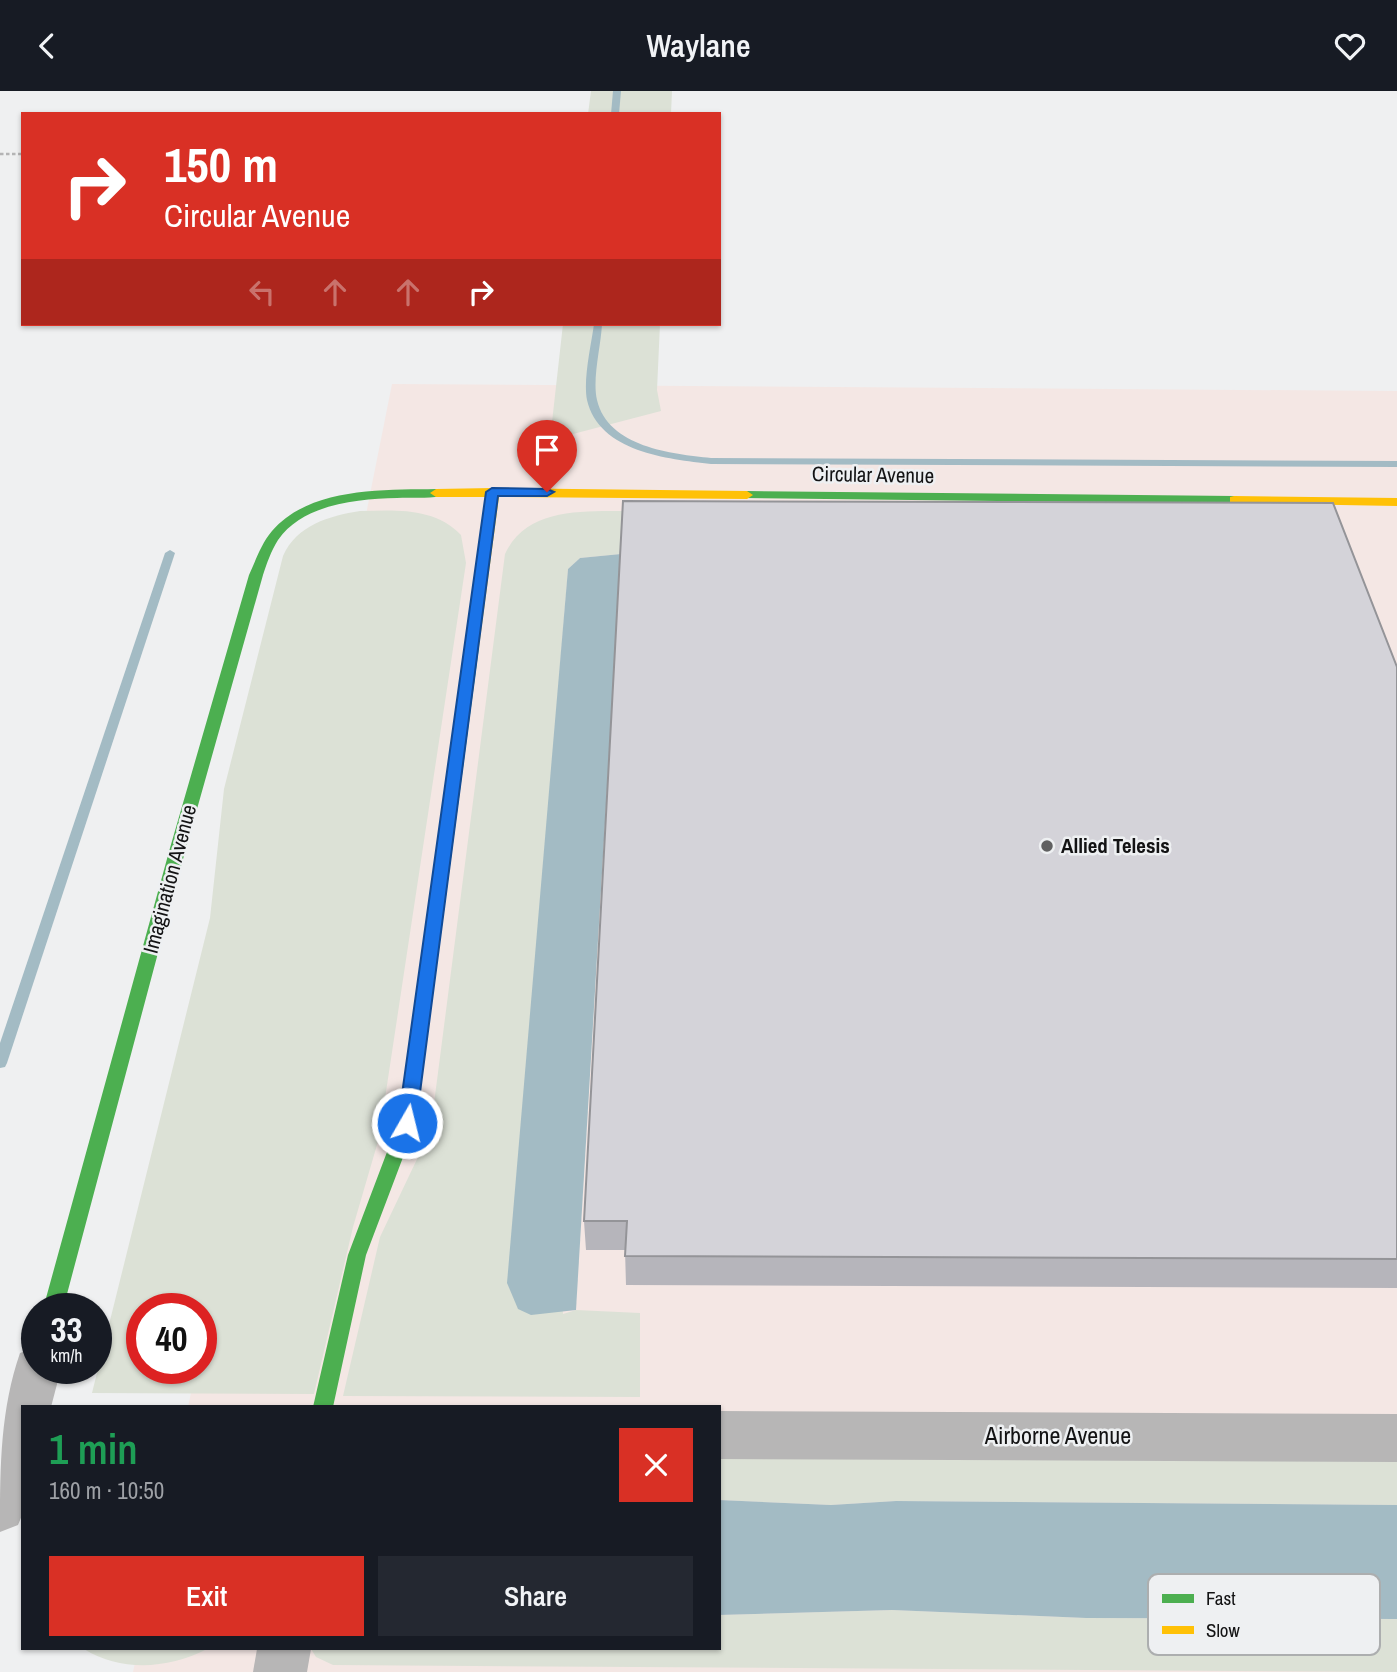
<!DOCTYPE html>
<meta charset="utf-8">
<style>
:root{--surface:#171b24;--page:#242831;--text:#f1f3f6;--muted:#9ea1a6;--accent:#d93025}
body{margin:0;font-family:"Archivo Narrow",sans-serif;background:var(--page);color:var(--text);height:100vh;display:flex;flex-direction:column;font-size:26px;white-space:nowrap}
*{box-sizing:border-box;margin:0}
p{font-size:23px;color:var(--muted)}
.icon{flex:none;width:38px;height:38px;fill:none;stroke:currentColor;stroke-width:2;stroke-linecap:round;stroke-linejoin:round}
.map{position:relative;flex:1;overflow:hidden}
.drawer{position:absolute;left:21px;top:1314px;width:700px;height:245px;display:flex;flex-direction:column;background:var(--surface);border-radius:0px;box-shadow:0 2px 5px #0004}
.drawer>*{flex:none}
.guide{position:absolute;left:21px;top:21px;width:700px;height:214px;border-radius:0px;box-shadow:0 2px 5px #0004;background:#d93025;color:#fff;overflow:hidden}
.speed{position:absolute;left:21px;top:1202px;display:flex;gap:14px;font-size:35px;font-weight:700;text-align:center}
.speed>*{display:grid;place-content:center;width:91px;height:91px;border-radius:50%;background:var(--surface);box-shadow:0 2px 5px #0004;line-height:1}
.speed small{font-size:18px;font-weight:400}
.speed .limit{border:10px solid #d22;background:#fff;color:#111}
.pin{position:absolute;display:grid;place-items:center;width:60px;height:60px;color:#fff;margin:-72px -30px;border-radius:50% 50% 50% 0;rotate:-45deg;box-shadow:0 0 7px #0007}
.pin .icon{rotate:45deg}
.me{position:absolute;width:77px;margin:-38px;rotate:8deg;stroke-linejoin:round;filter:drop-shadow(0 0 5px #0008)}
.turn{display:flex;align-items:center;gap:24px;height:147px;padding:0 28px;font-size:32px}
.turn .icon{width:91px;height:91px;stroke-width:2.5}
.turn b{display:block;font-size:49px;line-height:60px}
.lanes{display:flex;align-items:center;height:66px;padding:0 28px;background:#0003;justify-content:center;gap:35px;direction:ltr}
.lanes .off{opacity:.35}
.round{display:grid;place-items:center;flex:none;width:74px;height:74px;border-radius:0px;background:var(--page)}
.head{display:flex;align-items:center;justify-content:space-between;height:119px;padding:0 28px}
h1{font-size:42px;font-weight:600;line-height:52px;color:#1e9e55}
.cta{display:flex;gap:14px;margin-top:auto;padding:14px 28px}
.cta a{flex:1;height:80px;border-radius:0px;background:var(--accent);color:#fff;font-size:28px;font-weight:600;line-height:80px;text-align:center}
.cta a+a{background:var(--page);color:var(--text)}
header{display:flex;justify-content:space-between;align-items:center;height:91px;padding:0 28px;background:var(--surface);font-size:32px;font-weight:600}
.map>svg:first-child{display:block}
.industrial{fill:#f4e7e4}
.green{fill:#dce1d6;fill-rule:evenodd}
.water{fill:#a3bbc4}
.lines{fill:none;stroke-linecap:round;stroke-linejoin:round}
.stream{fill:#a3bbc4;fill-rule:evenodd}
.path{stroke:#b4b4b5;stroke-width:2.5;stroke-dasharray:3.5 2.5;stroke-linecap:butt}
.street{fill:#b7b6b6;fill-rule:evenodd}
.fast{fill:#4caf50;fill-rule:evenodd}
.slow{fill:#ffc107;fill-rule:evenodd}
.wall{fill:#b6b5bb}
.building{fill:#d4d3d9;stroke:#949498;stroke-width:2}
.route{fill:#1a73e8;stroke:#114b97;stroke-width:2}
.poi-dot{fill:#606061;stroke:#eef0f2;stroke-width:2.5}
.labels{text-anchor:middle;stroke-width:5;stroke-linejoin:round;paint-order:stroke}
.street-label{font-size:21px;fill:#131314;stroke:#eef0f2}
.poi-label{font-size:21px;font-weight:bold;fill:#131314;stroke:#eef0f2;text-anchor:start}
.near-street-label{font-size:24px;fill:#131314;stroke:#eef0f2}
.key{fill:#eef0f2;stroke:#acaeaf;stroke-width:2}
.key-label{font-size:19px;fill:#131314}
</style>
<header><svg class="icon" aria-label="back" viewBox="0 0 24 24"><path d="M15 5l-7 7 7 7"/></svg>Waylane<svg class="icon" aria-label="heart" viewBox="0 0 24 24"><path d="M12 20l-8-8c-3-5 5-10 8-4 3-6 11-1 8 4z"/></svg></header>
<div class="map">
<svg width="1397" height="1581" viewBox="0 0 1397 1581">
<rect width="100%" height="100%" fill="#eff0f1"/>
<path class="industrial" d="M392 293 1397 300V1581H133L138 1558H719V1316H188L196 1278H201V1251Z"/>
<g class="green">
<path d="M591 0H672L671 23H588Z"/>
<path d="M563 233H660L657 299 661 320 550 349Z"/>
<path d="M360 420C395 419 435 416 461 444L466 472 379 1047 353 1136 314 1303 92 1302 210 827 224 698 283 465C297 434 329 425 360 420ZM142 1218H201V1278H142Z"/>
<path d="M625 420 621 463 580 467 568 478 542 802 563 1223 576 1219 640 1222V1306L343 1305 380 1146 418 1066 432 1028 505 463C526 417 582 420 625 420Z"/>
<path d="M719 1364H1397V1414L896 1410 831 1414 719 1409Z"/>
<path d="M892 1519 1086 1527 1397 1528V1581L333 1574 316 1566 311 1558H719V1524Z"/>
<path d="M84 1558H207C168 1578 121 1581 84 1558Z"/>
</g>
<g class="water">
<path d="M621 463 576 1219 531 1224 518 1218 507 1192 568 478 580 467Z"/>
<path d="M719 1409 831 1414 896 1410 1397 1414V1528L1086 1527 892 1519 719 1524Z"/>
</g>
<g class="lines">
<g class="stream">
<path d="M613 0H621L619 23H611Z"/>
<path d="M594 233H602C601 255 592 288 597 309 608 356 672 363 711 367L1397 370V376L711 373C668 368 599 361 587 309 583 288 591 255 594 233Z"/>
<path d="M170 459 175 462 7 972 5 976 0 977V952L165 462Z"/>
</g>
<path class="path" d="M0 63H23"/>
<g class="street">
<path d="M37 1256V1278H61L51 1316H23V1422L18 1434 0 1441C0 1378 0 1320 20 1262Z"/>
<path d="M719 1320 1397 1323V1371L719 1368Z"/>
<path d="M257 1558H311L307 1581H253Z"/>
</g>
<g class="fast">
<path d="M436 398 442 402 440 405C427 408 411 406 397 407 357 408 303 413 278 449 271 460 267 472 263 484L186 757 63 1218H43L170 757 249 484C256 469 261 453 272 440 310 396 383 399 436 398Z"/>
<path d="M747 400 1234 405 1240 409 1234 413 743 407V401Z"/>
<path d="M472 551 479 556 416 1032 366 1164 333 1316H313L348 1164 398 1032 465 556Z"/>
</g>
<g class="slow">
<path d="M493 397 747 400 753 404 747 408 499 406 479 556 472 561 465 556 486 406H436L430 402 436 398Z"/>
<path d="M1234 405 1397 407V415L1230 412V406Z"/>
</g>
</g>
<path class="wall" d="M1397 576V1197L626 1194 625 1159H586L584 1130Z"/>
<path class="building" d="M623 410 1333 412 1397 576V1168L625 1165 627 1130H584Z"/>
<path class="route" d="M492 397 547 398 554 401 547 405H498L416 1032 414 1038 407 1040 401 1038 398 1032 486 401Z"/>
<circle class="poi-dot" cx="1047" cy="755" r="7"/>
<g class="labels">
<g class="street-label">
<text transform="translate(873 384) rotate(1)" y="7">Circular Avenue</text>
<text transform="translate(170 788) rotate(-75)" y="7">Imagination Avenue</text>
</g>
<g class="poi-label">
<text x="1061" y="762">Allied Telesis</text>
</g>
<g class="near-street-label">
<text x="1058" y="1353">Airborne Avenue</text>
</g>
</g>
<rect x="1148" y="1483" width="232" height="81" rx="10" class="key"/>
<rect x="1162" y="1503" width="32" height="9" fill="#4caf50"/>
<rect x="1162" y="1535" width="32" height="8" fill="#ffc107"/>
<g class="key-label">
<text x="1206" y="1514">Fast</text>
<text x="1206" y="1546">Slow</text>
</g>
</svg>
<div class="speed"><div>33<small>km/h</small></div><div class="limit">40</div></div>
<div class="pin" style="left:547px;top:401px;background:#d93025"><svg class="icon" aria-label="arrive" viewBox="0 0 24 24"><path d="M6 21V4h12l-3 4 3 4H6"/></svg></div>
<svg class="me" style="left:407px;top:1032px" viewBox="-20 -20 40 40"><circle r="17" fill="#1a73e8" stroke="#fff" stroke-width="3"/><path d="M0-11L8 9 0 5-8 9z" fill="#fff"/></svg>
<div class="guide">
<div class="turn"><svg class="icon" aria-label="right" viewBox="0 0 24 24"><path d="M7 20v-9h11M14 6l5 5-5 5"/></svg><div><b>150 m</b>Circular Avenue</div></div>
<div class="lanes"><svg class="icon off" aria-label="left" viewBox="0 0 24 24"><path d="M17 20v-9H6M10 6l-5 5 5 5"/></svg><svg class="icon off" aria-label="ahead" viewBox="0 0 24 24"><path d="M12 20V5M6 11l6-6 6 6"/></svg><svg class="icon off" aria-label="ahead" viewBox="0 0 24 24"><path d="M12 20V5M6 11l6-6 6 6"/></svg><svg class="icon" aria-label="right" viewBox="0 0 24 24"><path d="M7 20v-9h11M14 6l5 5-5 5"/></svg></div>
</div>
<section class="drawer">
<div class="head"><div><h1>1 min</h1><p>160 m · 10:50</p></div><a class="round" style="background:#d93025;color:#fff"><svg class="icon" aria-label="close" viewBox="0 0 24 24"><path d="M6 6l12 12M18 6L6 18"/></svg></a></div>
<div class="cta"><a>Exit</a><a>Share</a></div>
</section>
</div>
